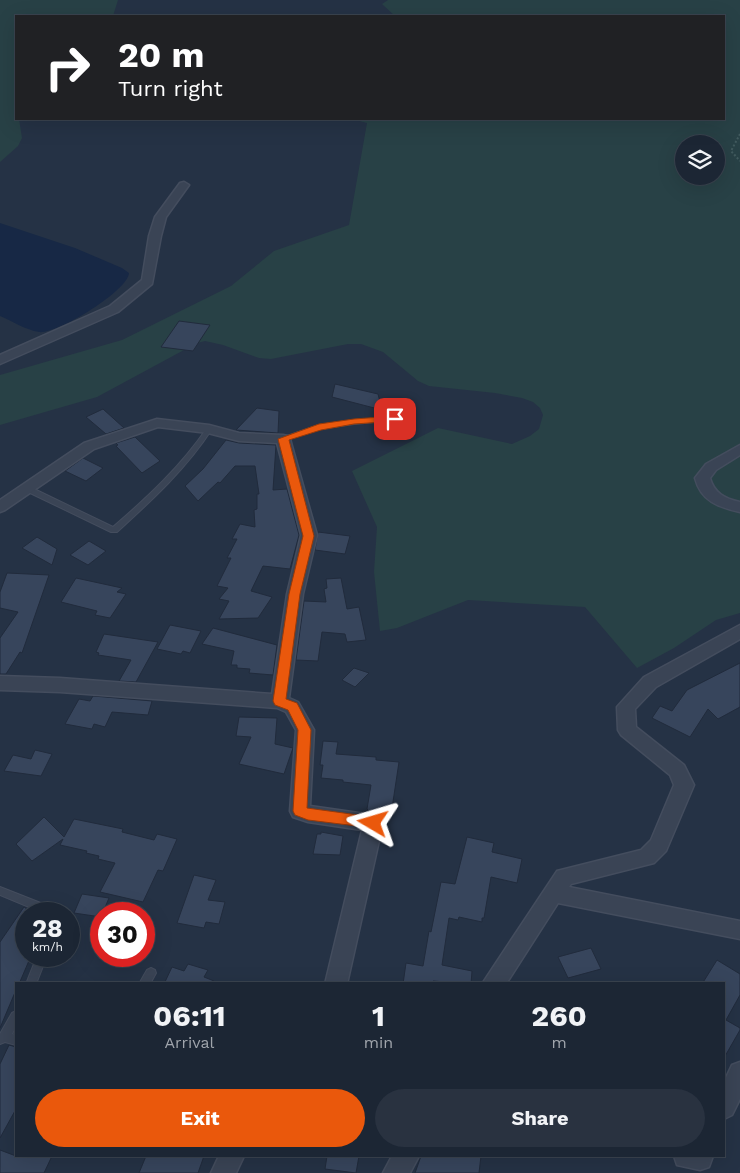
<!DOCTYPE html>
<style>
:root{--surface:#1c2634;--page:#293240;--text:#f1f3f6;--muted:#a0a5ac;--line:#3a434f;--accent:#ea580c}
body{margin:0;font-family:"Work Sans",sans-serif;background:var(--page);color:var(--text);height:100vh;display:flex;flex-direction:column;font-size:19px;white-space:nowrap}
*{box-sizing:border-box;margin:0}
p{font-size:16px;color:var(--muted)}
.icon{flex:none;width:28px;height:28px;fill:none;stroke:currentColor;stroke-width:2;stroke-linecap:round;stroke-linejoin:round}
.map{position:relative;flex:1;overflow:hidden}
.panel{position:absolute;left:15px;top:982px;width:710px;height:175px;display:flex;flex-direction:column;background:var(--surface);border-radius:0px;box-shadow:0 5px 20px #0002,0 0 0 1px var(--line)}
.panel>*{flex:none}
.top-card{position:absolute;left:15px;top:15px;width:710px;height:105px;border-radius:0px;box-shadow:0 5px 20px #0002,0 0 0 1px var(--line);background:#202124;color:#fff;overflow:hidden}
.controls{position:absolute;left:675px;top:135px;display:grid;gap:10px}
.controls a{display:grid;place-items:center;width:50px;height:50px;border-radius:50%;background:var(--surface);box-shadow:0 5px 20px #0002,0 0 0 1px var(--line);font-size:25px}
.speed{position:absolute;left:15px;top:902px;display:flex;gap:10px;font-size:25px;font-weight:700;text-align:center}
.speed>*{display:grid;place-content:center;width:65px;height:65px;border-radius:50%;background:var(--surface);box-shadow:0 5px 20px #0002,0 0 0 1px var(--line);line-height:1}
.speed small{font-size:12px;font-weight:400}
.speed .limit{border:8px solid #d22;background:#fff;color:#111}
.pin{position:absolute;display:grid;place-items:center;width:42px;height:42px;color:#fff;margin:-21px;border-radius:10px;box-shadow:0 2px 8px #0006}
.me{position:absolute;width:55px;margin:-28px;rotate:277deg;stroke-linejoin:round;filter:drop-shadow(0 0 4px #0008)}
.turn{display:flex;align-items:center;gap:18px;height:105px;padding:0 20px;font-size:22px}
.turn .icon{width:65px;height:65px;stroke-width:2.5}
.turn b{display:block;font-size:35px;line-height:42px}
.eta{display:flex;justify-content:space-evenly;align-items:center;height:85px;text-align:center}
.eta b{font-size:30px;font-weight:700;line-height:35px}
.primary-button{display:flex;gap:10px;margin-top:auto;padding:10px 20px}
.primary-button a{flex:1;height:58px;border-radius:30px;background:var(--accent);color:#fff;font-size:20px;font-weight:700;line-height:58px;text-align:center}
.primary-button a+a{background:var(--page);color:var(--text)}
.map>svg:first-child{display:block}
.green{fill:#284146;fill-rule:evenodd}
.water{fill:#172845}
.building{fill:#37455c;stroke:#212b3c}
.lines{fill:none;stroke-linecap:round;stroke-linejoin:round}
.service-casing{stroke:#444d5e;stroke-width:2}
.minor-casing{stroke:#444d5e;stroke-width:3}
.path{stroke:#415a5e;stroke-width:2;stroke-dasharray:2 2;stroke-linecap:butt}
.service{fill:#3a4455;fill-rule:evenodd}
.minor{fill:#3a4455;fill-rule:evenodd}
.route{fill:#ea580c;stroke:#983908}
</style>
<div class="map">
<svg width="740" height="1173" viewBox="0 0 740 1173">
<rect width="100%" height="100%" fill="#253245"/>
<g class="green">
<path d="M0 0H118L113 16H16V119H19L22 138 18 146 0 162Z"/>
<path d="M388 0H740V613L716 620 674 648 637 668 585 607 468 600 397 628 380 631 374 572 377 527 352 471 438 428 512 444 530 436 539 429 543 415 540 408 533 402 522 398 495 393 429 386 418 381 383 352 361 344H348L271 359 259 358 223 345 205 341 197 343 97 397 0 425V375L122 340 231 286 274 251 349 225 367 123 352 119H724V16H395L382 4ZM684 144H716V176H684Z"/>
</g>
<path class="water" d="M0 223 75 248 122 268 129 273C128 291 56 335 39 332 26 330 12 321 0 316Z"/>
<g class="building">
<path d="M179 321 210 325 193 351 161 347Z"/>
<path d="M335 384 378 394 382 410 332 397Z"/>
<path d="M257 408 279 411 278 433 236 430Z"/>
<path d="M103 409 124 428 106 434 86 417Z"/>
<path d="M135 437 160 461 142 473 116 446 118 445 116 443Z"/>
<path d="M226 440 239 443 276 445 273 490 287 489 299 535 290 569 263 566 251 591 272 597 258 618 219 619 229 601 219 599 228 588 217 586 231 558H227L237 539H232L240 524 255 527 254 510 257 509V494H259L255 466H235L220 483 218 482 198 501 185 486 203 469Z"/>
<path d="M83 458 103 468 86 481 65 471Z"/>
<path d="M318 532 350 536 345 554 315 550Z"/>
<path d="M37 537 57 549 52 565 22 548Z"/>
<path d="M89 541 106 551 88 565 70 555Z"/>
<path d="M7 573 49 575 22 653 20 652 6 674H0V638L18 612 0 608V592Z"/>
<path d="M76 578 122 588 117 592 126 594 110 618 95 615 97 611 61 602Z"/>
<path d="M341 578 347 609 359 607 366 640 347 642 345 634 322 632 318 661 296 660 304 601 326 602 324 589 327 588 326 579Z"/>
<path d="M170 625 201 631 190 653 183 651 181 654 157 649Z"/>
<path d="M213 628 277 645 273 675 249 673 250 669 237 668V665H231L234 651 202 644Z"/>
<path d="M104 634 158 642 136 682 119 681 131 660 98 655 99 653 96 652Z"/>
<path d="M740 663V707L718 719 708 709 690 737 652 718 660 706 672 711 687 690Z"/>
<path d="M354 668 369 673 355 687 342 680Z"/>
<path d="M93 696 152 701 148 715 112 712 105 727 94 724 92 729 65 724 79 699 90 701Z"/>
<path d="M239 717 277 718 275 744 293 748 284 774 239 764 251 737 236 736Z"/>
<path d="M323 741 338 742 336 754 376 757V760L399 762 391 815 371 813 367 809 371 785 343 782V780L321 778 323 765H320Z"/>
<path d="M35 750 52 754 41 776 4 771 13 755 31 759Z"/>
<path d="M44 817 64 837 74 819 123 829 122 832 154 840 157 834 177 839 163 871 158 870 143 902 100 892 115 863 98 859 99 856 86 853 87 851 60 845 63 839 32 861 16 844Z"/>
<path d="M321 832 343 836 340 855 313 854 317 834H321Z"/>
<path d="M467 837 494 843 492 852 522 859 517 883 491 877 484 918H482V922L459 917 458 920 449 918 442 965 472 971 471 984 433 981 432 984H403L406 963 423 966 429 931 431 932 441 882 455 884Z"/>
<path d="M194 875 216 880 208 900 225 902 219 924 206 922 204 928 177 923Z"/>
<path d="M82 894 109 898 101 917 74 913Z"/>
<path d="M24 907 26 908V956H31L19 984H16V990L0 1028V942Z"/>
<path d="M591 948 601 969 568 978 558 957Z"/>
<path d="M717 960 740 974V995L726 1020 740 1028V1030L724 1058V984H702Z"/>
<path d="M188 964 208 970 204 977 214 981V984H164L172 967 184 971Z"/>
<path d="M9 1045 16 1047V1109L0 1138V1064Z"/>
<path d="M0 1150 16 1156H52L44 1173H0Z"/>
<path d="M146 1156H204L198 1173H139Z"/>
<path d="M327 1156H359L356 1173 325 1169Z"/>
<path d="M421 1156H481L479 1173H415Z"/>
</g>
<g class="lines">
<defs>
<g id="service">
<path d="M395 417 398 419 397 420 354 424 320 429 285 440H281L280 439 281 438 319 425 354 420Z"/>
<path d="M209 427 212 429C186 469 152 500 117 532H111L26 491 25 489 28 487H30L113 527C148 497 181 466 207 428Z"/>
<path d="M0 887 61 911 63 914H46L0 895Z"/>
<path d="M37 956H47L36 984H26Z"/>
<path d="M151 968 155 970 156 973 150 984H139L147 970Z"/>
<path d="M16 1011V1026L12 1034 16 1035V1045L5 1042 0 1044V1034L12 1013Z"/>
</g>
<g id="minor">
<path d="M184 182 189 185 166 217 161 236 152 284 118 312 0 364V355L110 306 142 280 149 236 155 217 180 183Z"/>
<path d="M157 419 209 425 239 433 283 435 288 436 290 439 317 535 303 594 289 698 298 702 314 730 310 806 373 815 380 817 383 823 347 984H325L362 830 308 822 293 817 290 811 296 730 286 712 277 708 60 692 0 690V676L60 678 272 694 287 594 301 535 277 443 239 441 208 433 158 427 94 449 5 510 0 512V500L84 443Z"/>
<path d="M740 445V455L716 470 710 478C714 493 725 499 740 502V512C718 507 701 501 695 478L706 464Z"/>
<path d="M740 625V639L656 687 635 709 636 727 684 765 694 785 666 851 654 863 571 884 569 887 740 921V939L558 903 506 984H482L557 871 641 850 651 840 674 785 670 775 621 735 618 730 617 707 644 677Z"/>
<path d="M740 1062V1099L732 1115 724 1119V1082L732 1065Z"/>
<path d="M219 1156H244L236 1173H211Z"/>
<path d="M392 1156H419L410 1173H383Z"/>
<path d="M674 1156H713L709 1167 700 1170 677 1165Z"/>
</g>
</defs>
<use href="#service" class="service-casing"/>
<use href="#minor" class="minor-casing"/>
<path class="path" d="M740 134 731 151 740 161"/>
<use href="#service" class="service"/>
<use href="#minor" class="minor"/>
</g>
<path class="route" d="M395 416 399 419 398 421 354 424 321 430 289 440 314 536 300 594 286 699 297 703 311 730 307 808 373 817 378 819 380 823 378 827 373 828 308 820 295 815 293 811 298 730 288 710 275 705 273 701 289 594 303 536 278 439 319 424 354 419Z"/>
</svg>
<div class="controls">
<a><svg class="icon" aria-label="layers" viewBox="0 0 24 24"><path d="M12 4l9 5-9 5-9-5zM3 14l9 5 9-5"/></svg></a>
</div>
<div class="speed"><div>28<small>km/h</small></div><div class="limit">30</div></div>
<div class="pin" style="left:395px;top:419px;background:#d93025"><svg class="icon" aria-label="arrive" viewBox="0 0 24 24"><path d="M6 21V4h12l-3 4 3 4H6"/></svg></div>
<svg class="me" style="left:373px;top:823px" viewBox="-20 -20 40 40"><path d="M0-17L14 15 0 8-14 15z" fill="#ea580c" stroke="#fff" stroke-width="4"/></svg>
<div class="top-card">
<div class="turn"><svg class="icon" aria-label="right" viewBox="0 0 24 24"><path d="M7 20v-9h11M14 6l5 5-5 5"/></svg><div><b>20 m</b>Turn right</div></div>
</div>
<section class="panel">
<div class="eta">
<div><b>06:11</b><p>Arrival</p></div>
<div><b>1</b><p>min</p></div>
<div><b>260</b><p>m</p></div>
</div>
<div class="primary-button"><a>Exit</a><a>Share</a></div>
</section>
</div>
